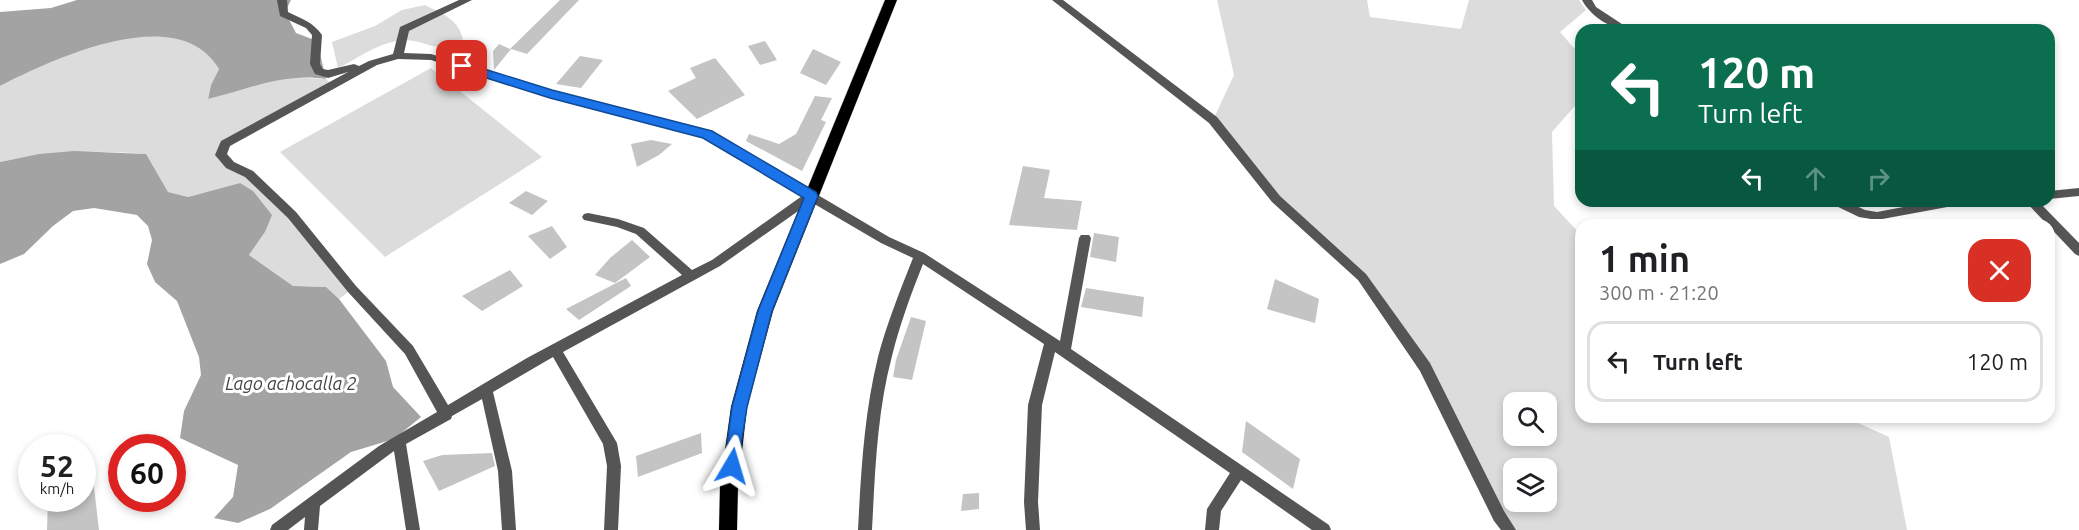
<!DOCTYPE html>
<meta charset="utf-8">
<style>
:root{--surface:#fff;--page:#f2f2f2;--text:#202124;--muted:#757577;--line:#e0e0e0}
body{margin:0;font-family:Ubuntu,sans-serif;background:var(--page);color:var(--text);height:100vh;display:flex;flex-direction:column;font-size:22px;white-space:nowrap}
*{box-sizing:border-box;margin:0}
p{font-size:20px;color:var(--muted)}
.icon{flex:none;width:33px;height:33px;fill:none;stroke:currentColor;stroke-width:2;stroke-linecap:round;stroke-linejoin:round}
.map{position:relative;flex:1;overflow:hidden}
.side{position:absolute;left:1575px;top:219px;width:480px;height:204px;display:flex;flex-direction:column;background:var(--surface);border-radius:18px;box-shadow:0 3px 9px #0003}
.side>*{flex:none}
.banner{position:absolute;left:1575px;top:24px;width:480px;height:183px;border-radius:18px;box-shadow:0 3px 9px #0003;background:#0b6e4f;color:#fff;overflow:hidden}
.controls{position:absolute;left:1503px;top:392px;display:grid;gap:12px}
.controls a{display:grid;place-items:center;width:54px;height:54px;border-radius:12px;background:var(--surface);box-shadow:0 3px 9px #0003;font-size:30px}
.speed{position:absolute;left:18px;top:434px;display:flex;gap:12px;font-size:30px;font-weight:700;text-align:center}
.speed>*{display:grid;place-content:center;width:78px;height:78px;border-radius:50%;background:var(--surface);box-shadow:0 3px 9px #0003;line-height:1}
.speed small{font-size:15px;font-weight:400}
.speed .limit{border:9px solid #d22;background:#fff;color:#111}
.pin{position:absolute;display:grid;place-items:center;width:51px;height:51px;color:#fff;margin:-26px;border-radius:12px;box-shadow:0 3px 9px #0006}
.me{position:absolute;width:66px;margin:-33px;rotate:7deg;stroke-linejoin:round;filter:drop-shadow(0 0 4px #0008)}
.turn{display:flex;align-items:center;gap:21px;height:126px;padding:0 24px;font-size:27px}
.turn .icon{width:78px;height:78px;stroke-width:2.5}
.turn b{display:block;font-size:42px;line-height:51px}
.lanes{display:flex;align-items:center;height:57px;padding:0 24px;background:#0003;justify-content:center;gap:30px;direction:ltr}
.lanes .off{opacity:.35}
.round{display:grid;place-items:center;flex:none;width:63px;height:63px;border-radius:18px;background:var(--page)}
.headline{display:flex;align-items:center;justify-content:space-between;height:102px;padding:0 24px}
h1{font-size:36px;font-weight:700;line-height:45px}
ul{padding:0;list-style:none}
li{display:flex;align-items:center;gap:18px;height:81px;margin:0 12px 9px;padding:0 12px;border:3px solid var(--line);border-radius:18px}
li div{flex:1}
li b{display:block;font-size:22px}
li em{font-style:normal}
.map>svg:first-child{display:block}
.green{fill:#dcdcdc;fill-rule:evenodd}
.water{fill:#a3a3a3}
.building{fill:#c4c4c4}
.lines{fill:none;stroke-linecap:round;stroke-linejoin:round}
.primary-casing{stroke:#dbdbdb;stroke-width:1}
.minor{fill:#555;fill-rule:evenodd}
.primary{fill:#000;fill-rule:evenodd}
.route{fill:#1a73e8;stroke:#114b97;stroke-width:1.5}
.labels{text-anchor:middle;stroke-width:6;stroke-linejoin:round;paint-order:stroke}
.water-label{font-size:18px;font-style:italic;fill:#444;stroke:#fff}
</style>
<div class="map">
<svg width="2079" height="530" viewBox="0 0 2079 530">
<rect width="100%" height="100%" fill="#fff"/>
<g class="green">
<path d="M1217 0H1367L1370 17 1461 29 1469 0H1579L1586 10 1560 32 1581 56V99L1552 132 1554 206 1581 235V417H1845L1889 437 1907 530H1509L1425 367 1362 277 1276 199 1213 120 1234 75ZM1514 402H1546V435H1514ZM1514 468H1546V501H1514Z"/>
<path d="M425 5C443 14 458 19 463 39 434 58 425 36 397 41 376 44 357 59 338 68L332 42 375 26 402 10Z"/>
<path d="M160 32C189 38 204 41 219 69L211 85 208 99 287 77 326 79 332 85 235 138 221 155 249 174 352 289 339 299 326 287 293 286 249 255 265 232 240 183 188 197 168 192 145 154C93 150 51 151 0 162V86L49 61 119 34Z"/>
<path d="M431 68 542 157 385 257 280 152Z"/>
</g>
<g class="water">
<path d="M77 0H291L285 12 296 33 317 41 326 79C283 72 248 90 208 99L211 85 219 69C179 0 54 58 0 86V12L51 8Z"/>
<path d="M74 151 146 154 168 192 188 197 240 183 253 191 272 215 265 232 249 255 293 286 326 287 339 299 386 361 393 387 421 417 394 439 351 452 270 509 238 523 214 518 233 497 238 465 180 438 184 411 201 375 199 357 177 301 155 282 147 264 152 240 148 226 137 215 94 208 73 211 53 226 24 254 0 264V162L39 154Z"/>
</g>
<g class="building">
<path d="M560 0H579L527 54 511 49 494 70 493 51 499 44 510 49Z"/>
<path d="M765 41 777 60 760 65 748 46Z"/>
<path d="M813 49 841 62 826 85 800 73Z"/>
<path d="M580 56 603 60 581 88 556 84Z"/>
<path d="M715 58 745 95 697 119 668 91 696 78 690 68Z"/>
<path d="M815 96 832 98 821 120 826 122 802 171 746 141 749 134 779 144 796 134Z"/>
<path d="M651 140 672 144 659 155 637 167 631 144Z"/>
<path d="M1023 166 1050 170 1044 198 1082 201 1077 230 1009 225Z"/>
<path d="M526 191 548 201 532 215 509 203Z"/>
<path d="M552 226 567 247 550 259 528 236Z"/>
<path d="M1094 233 1119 237 1116 262 1090 257Z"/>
<path d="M632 240 650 257 615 283 595 275 610 258Z"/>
<path d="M510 270 523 286 482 311 462 296Z"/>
<path d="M626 278 631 286 579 320 566 309Z"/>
<path d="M1275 279 1319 299 1315 323 1267 309Z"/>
<path d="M1086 288 1144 297 1142 317 1081 307Z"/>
<path d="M911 317 926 321 912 380 893 377 896 360Z"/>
<path d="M1246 421 1300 459 1293 489 1242 452Z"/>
<path d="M701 433 702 453 638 477 636 456Z"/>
<path d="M492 453 495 466 439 491 423 461 442 455Z"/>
<path d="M92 470 99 530H47L48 498H82V471Z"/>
<path d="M979 493V509L961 511 963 494Z"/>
</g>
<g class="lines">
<defs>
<path id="primary" d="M885 0H897L773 311 747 407 738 486 737 530H719L720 486 731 407 757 311Z"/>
</defs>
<use href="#primary" class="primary-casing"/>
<g class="minor">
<path d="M277 0H287L288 12C302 19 313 22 322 35L320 64 323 69 328 70 354 64 359 66 369 61 393 54 400 27 459 0H472L409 31 404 53 431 54 530 84 711 132 889 237 924 253 1060 341 1079 238 1081 235H1089L1091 238 1071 349 1329 525 1331 530H1312L1241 480 1221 511 1219 530H1205L1207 509 1230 473 1055 352 1042 405 1038 502 1040 530H1026L1024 502 1028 405 1044 344 923 264C911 294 900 324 892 356 877 412 875 472 872 530H858C861 472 864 414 878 357 887 323 900 291 913 258L881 243 811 202 720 266 563 352 617 443 621 466 618 530H604L607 466 603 444 553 357 493 392 512 471 516 530H502L498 471 482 399 452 416 451 419 406 444 420 530H406L394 451 320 506 318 530H304L305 517 288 530H270L272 525 379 446 437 412 405 354 348 292 288 218 245 177 226 168 215 155 221 141 348 72 328 78 315 74 310 64 312 35 306 28 280 16ZM398 59 431 60 524 90 703 138 802 196 712 260 692 270 644 228 618 219 588 213 584 214 582 217 584 220 617 227 636 234 682 275 527 358 448 405 413 346 356 286 296 212 253 171 234 162 227 154 230 146 239 141 377 65Z"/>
<path d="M1052 0H1063L1217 117 1280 196 1366 274 1430 363 1504 511 1516 530H1501L1494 521 1420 371 1358 280 1272 202 1209 123Z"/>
<path d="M1582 0H1592L1596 7 1631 30C1612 30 1591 17 1582 0Z"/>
<path d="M2079 188V196L2049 199V191Z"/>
<path d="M1830 201H1846L1865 210 1877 212 1935 201H1964L1958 205 1877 220 1859 217 1832 204Z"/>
<path d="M2025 201H2038L2079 243V256L2075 254Z"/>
</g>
<use href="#primary" class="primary"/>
</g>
<path class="route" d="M462 62 552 90 712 131 816 192 818 196 772 311 747 407 737 471 732 473 726 471 724 466 732 407 758 311 804 198 703 138 550 98 458 69 456 66Z"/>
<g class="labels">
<g class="water-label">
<text x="291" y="390">Lago achocalla 2</text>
</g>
</g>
</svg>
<div class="controls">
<a><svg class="icon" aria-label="search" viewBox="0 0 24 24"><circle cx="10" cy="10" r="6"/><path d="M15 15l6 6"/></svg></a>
<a><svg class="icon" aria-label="layers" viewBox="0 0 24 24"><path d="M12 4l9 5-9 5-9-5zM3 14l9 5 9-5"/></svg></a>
</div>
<div class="speed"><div>52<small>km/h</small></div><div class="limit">60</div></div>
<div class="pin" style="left:462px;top:66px;background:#d93025"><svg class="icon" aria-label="arrive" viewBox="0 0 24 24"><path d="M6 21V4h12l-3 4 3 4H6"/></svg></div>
<svg class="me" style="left:732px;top:466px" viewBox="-20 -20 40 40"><path d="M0-17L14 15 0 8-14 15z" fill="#1a73e8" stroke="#fff" stroke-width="4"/></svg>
<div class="banner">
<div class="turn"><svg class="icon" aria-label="left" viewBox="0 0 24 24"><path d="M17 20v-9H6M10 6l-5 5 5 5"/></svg><div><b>120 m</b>Turn left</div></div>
<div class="lanes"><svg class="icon" aria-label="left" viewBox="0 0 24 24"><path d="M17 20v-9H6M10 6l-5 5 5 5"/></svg><svg class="icon off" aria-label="ahead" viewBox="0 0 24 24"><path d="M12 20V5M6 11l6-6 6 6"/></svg><svg class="icon off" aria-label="right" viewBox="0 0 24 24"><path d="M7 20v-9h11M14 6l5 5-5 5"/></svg></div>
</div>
<section class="side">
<div class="headline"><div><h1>1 min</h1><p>300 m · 21:20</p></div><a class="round" style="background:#d93025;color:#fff"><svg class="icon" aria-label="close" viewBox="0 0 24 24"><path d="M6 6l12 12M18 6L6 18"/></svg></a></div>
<ul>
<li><svg class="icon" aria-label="left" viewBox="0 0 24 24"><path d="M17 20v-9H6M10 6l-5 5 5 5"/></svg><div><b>Turn left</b></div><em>120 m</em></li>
</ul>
</section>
</div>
